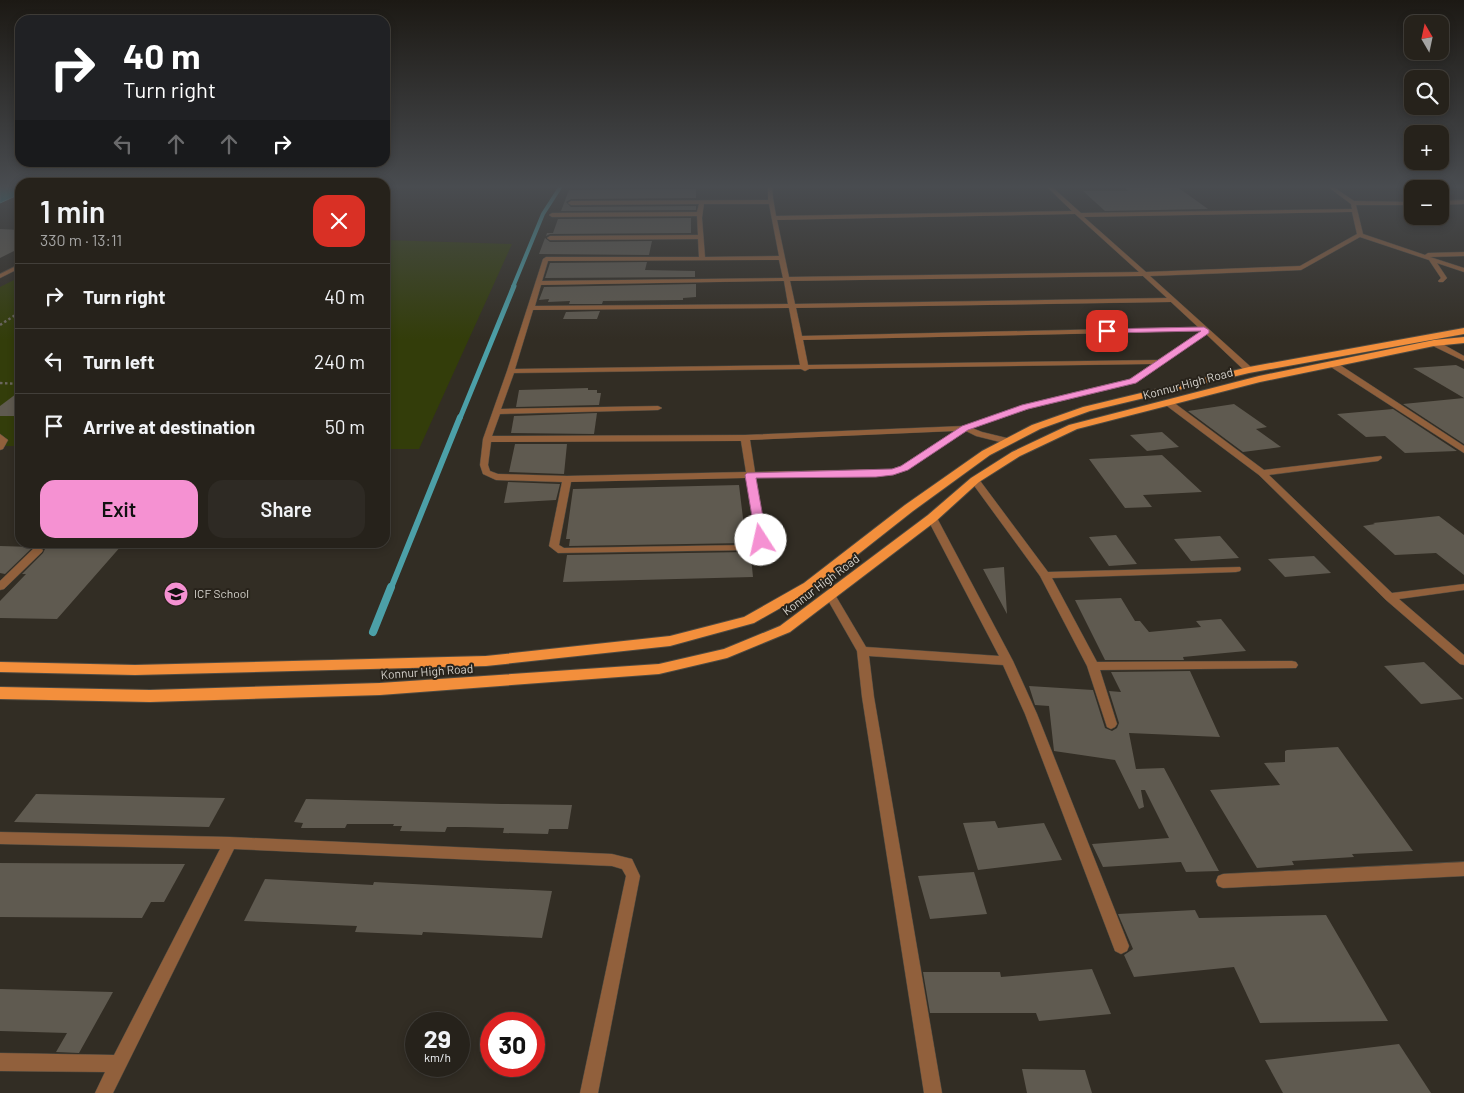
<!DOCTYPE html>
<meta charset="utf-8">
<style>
:root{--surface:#26221b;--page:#2e2a24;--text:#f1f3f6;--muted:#a4a4a3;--line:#423f3a;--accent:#f591d2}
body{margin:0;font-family:Barlow,sans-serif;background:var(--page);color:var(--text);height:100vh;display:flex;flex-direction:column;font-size:19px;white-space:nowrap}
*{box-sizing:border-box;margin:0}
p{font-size:16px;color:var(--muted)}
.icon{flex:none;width:28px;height:28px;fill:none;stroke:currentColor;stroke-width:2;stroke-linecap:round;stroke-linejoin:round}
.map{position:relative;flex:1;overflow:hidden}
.side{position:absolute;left:15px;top:178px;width:375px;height:370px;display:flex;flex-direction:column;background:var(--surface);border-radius:15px;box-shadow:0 2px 8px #0003,0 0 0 1px var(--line)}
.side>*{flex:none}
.top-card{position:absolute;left:15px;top:15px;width:375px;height:152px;border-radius:15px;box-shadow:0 2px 8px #0003,0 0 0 1px var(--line);background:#202124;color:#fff;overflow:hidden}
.needle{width:32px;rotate:351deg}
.fabs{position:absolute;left:1404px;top:15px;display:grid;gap:10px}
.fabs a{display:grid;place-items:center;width:45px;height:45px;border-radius:10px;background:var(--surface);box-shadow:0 2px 8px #0003,0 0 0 1px var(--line);font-size:25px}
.speed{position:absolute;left:405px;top:1012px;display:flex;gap:10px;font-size:25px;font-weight:700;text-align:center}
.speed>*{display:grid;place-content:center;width:65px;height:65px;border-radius:50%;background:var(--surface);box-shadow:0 2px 8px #0003,0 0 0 1px var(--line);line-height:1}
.speed small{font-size:12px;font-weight:400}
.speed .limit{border:8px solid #d22;background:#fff;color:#111}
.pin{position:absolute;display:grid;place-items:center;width:42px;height:42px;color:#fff;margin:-21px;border-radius:10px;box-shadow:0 2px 8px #0006}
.me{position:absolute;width:55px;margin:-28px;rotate:350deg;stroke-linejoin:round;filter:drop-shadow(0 0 4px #0008)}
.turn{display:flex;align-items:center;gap:18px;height:105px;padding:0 25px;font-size:22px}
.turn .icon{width:65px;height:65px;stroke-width:2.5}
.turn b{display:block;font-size:35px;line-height:42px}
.lanes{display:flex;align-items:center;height:48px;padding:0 25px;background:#0003;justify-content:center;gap:25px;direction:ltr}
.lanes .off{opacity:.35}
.round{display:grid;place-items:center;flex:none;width:52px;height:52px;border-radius:15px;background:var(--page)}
.summary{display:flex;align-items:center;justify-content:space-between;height:85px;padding:0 25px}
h1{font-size:30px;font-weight:600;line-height:38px}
.button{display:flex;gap:10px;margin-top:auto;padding:10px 25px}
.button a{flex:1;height:58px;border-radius:15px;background:var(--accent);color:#111;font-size:20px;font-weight:600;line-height:58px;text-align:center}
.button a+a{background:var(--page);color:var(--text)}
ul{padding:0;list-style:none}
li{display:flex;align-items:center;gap:15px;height:65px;padding:0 25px;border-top:1px solid var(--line)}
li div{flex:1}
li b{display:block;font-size:19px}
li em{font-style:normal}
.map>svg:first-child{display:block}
.green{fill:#333d0a}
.water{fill:#118a98;stroke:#4ca0a8}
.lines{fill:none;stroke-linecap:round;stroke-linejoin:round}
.stream-far3{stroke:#4ca0a8;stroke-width:4}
.stream-far2{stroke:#4ca0a8;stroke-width:5}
.stream-far1{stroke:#4ca0a8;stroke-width:6}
.stream{stroke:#4ca0a8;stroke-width:8}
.building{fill:#5f5a50}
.service-casing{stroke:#4f4b42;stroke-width:1}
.minor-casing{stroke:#4f4b42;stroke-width:1}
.tertiary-casing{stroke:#4f4b42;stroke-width:1}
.primary-casing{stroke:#4f4b42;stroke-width:2}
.path{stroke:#6c675f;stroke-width:2.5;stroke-dasharray:2.5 2.5;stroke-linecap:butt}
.service{fill:#91603c;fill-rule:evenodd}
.minor{fill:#91603c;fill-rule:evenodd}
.tertiary{fill:#91603c;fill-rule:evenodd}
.primary{fill:#f38f3c;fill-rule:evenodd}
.route{fill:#f591d2;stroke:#9f5e88}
.labels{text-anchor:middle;stroke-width:4;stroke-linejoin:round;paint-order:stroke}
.street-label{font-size:12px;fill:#d5d2cc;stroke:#28231b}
.poi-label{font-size:12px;fill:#d5d2cc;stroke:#28231b;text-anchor:start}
</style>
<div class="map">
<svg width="1464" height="1093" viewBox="0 0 1464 1093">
<rect width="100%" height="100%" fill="#322d24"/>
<g class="green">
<path d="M385 240 512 244 419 449H385Z"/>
<path d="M20 277V446H0V287Z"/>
</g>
<path class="water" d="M0 186H20V194L0 203Z"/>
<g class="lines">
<path class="stream-far3" d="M513 287 543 214 561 186"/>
<path class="stream-far2" d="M460 418 514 286"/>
<path class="stream-far1" d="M391 588 460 417"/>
<path class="stream" d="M373 632 391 587"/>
</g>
<g class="building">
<path d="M1123 186H1176L1208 209 1105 211 1083 191H1128Z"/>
<path d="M696 189V198L571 199 566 202 571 207 696 206V210L561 211 569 190Z"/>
<path d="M691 218V233L550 234 546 236 547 233H553L558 219Z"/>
<path d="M0 229 20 230V248L0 258Z"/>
<path d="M545 238 550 242 652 241 649 255 539 254Z"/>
<path d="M647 262 645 270 695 271V277L545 278 550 263Z"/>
<path d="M696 284V297L683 298V300L603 301 602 304H569L570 301 548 302 549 299 539 300 544 287Z"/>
<path d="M600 311 597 319H563L566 312Z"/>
<path d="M1456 365 1464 369V444L1403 404 1464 398 1413 368Z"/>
<path d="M588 388V390H597V393H601L599 405 516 407 519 390Z"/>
<path d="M20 391V416H0V406Z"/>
<path d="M1234 404 1267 427 1256 429 1281 447 1243 452 1188 411Z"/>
<path d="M1393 409 1457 451 1405 453 1385 436 1366 437 1337 414Z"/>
<path d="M597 413 594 434 511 433 514 416Z"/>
<path d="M1162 432 1179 447 1147 451 1130 435Z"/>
<path d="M515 444H567L564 474 509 472Z"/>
<path d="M1162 455 1202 492 1143 495 1152 507 1125 508 1089 459Z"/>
<path d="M508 482 560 484 556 500 504 503Z"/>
<path d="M739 485 746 543 569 546 570 539H566L573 489Z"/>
<path d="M1439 516 1464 535V575L1436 553 1395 555 1363 526 1375 524 1373 523Z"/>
<path d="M1116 535 1137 564 1109 566 1089 537Z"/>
<path d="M1220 536 1239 558 1191 561 1174 539Z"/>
<path d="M55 545H122L57 619 0 618V601L26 574H22L43 553 45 549 41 547H52Z"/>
<path d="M0 546 33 547 5 574 0 573Z"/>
<path d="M747 552 748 557H751L753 577 563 582 567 555Z"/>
<path d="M1314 556 1331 573 1285 577 1268 559Z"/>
<path d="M1004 567 1007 614 983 569Z"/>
<path d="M1121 598 1135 621H1140L1149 632 1201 627 1196 621 1221 619 1246 651 1183 657 1184 660H1105L1075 600Z"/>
<path d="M1424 662 1463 699 1421 704 1384 666Z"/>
<path d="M1190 671 1220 737 1129 733 1136 769 1164 768 1219 871 1186 872 1181 862 1103 867 1092 844 1169 838 1145 790H1141L1144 807 1139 809 1115 760 1054 751 1049 706 1035 705 1029 686 1093 690 1105 728 1112 731 1117 728 1119 723 1109 691 1121 692 1111 672Z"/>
<path d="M1338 747 1413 851 1352 854 1354 857 1292 861 1294 865 1257 868 1210 790 1280 785 1264 763 1285 762V751L1287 750Z"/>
<path d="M36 794 225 798 209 827 14 822Z"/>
<path d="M306 799 502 804 572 805 568 829H549L548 834 503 833 504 828 465 827H447L445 832 400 831 402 826H393L394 824H347L345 828H301L303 823 294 822Z"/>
<path d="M995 821 998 828 1044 823 1062 860 978 870 963 823Z"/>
<path d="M0 863 185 864 164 902H151L142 918 0 917Z"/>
<path d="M974 872 987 914 930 919 918 876Z"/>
<path d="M265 879 373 885 374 882 552 891 542 938 423 932 422 935 355 932 357 926 244 921Z"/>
<path d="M1195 910 1199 918 1326 915 1388 1021 1260 1023 1234 967 1134 977 1124 955 1133 949 1118 914Z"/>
<path d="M1092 969 1111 1014 1039 1021 1036 1013H930L923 972H1000L1001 977Z"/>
<path d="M0 989 113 992 79 1053 56 1052 67 1033 0 1031Z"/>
<path d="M1399 1044 1431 1093H1283L1265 1060Z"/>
<path d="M1022 1069 1085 1070 1092 1093H1027Z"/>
</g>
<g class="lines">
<defs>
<g id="service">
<path d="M0 434 8 440 3 449 0 450Z"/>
<path d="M38 547 43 550 42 552 4 589 0 590V581L34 548Z"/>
</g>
<g id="minor">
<path d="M768 186H772L773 198 776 216 1072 211 1046 186H1051L1081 213 1352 209 1351 204 1327 186H1332L1354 201 1412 202V205H1356L1363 234 1425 255 1428 253 1464 252V256L1430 257 1464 268V272L1437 263 1447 278 1443 282H1439L1438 281 1441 278 1429 260 1360 237 1301 270 1150 276 1252 368V372H1246L1206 334 1136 383 1028 409 972 428 982 432 1011 439V443L1008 444 976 436 966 431 907 470 893 475 756 478 766 541 752 550 558 553 549 546 562 482 496 480 483 474 480 465 483 439 507 371 543 259 546 257H699L698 239 550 240 547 238 550 236 698 235 697 216 552 217 549 215 552 213 697 212 699 204 571 205 568 203 571 201 768 200ZM704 204H769L779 256 705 257 702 218ZM1352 212 1357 234 1300 266 1146 272 1084 217ZM1075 214 1139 272 789 277 777 220ZM779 260 783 278 542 281 548 261ZM1143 276 1167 298 795 304 790 281ZM784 281 788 304 535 306 541 285ZM1171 302 1198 327 802 336 796 308ZM789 308 800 365 515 369 533 310ZM1201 331 1158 360 808 365 803 340ZM1152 364 1130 379 1022 405 964 426 745 435 492 436 500 414 658 410 662 408 658 406 501 409 514 373 801 369 805 371 809 369ZM955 431 901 466 892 469 755 472 750 440ZM741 441 746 472 567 476 498 474 490 471 488 465 491 442ZM747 478 756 540 746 545 564 548 559 545 571 482Z"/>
<path d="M1464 200V204L1440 205V201Z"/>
<path d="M1331 363H1337L1464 446V453L1331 367Z"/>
<path d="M1167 402H1173L1264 470 1381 456 1382 458 1378 461 1269 475 1392 593 1464 584V590L1399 599 1464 655V665L1460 664 1386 600 1259 475 1167 406Z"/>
<path d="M975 477 978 478 1048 572 1240 567 1241 569 1240 571 1236 572 1052 578 1097 662 1292 661 1296 662 1298 665 1296 668 1100 670 1117 724 1115 727 1111 729 1107 727 1087 666 1040 576 970 480Z"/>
<path d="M932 515 937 518 1013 661 1037 714 1129 946 1127 951 1121 954 1115 951 1025 714 1003 665 869 656 874 697 942 1093H924L862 697 857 651 825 595 830 591 834 593 866 647 999 656 927 518Z"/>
<path d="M0 832 230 837 612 854 632 859 640 876 598 1093H580L626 876 622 869 612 866 234 849 113 1093H95L105 1072 0 1071V1053L114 1055 220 849 0 844Z"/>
<path d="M1464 862V876L1223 888 1218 886 1216 881 1218 876 1223 874Z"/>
</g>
<g id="tertiary">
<path d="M20 264V268L0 278V274Z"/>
<path d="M1431 341H1437L1464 356V361L1431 345Z"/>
</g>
<g id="primary">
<path d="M1464 328V334L1249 373 1090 411 1040 429 990 455 913 511 814 589 754 623 670 646 486 666 135 675 0 672V662L135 665 486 656 670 636 744 617 804 583 905 505 982 451 1032 425 1083 407 1249 367Z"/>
<path d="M1464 337V343L1434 346 1260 382 1077 429 1020 456 979 482 936 521 790 632 727 658 659 674 380 695 150 702 0 699V687L150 690 380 683 659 664 724 649 780 626 928 515 971 478 1012 452 1069 425 1259 376 1434 340Z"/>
</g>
</defs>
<use href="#service" class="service-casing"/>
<use href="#minor" class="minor-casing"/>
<use href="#tertiary" class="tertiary-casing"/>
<use href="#primary" class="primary-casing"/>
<g class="path">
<path d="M0 325 20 312"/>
<path d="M0 383 20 384"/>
</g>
<use href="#service" class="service"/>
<use href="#minor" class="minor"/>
<use href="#tertiary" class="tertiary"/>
<use href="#primary" class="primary"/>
</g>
<linearGradient id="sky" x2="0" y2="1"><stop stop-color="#1c1914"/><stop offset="0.55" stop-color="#494c50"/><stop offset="1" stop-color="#494c50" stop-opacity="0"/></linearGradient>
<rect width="1464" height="339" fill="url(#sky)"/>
<path class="route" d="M1204 327 1209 330V333L1136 383 1028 409 968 430 908 470 893 475 876 477 756 478 767 540 761 544 756 540 745 475 747 473 892 469 901 466 962 426 1022 405 1130 379 1201 331 1107 333H1104V329Z"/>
<defs>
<symbol id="school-disc" viewBox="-11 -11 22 22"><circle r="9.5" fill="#f591d2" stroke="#28231b"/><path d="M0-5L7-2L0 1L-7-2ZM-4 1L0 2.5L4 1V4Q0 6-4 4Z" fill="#111"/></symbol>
</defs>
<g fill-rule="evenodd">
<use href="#school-disc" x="162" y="580" width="28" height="28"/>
</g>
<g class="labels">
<g class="street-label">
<text transform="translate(1188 384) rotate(-15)" y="4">Konnur High Road</text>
<text transform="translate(821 585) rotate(-37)" y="4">Konnur High Road</text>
<text transform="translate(427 672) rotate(-4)" y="4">Konnur High Road</text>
</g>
<g class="poi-label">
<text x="194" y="598">ICF School</text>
</g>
</g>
</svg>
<div class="fabs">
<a><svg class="needle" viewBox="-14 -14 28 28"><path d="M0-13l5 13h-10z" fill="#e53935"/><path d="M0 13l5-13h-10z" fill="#a4a4a3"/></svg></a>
<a><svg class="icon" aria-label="search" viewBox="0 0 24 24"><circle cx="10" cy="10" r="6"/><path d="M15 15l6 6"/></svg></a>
<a>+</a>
<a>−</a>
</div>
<div class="speed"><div>29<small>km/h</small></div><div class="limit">30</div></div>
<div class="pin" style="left:1107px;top:331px;background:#d93025"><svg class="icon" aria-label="arrive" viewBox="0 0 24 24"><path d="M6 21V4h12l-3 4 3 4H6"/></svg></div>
<svg class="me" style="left:761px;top:540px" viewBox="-20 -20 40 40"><circle r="19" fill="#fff"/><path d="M0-13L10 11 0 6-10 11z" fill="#f591d2"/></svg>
<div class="top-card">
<div class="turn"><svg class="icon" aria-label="right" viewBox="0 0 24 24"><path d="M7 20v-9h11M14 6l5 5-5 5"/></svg><div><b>40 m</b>Turn right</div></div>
<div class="lanes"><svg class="icon off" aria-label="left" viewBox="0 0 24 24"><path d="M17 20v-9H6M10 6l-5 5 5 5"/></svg><svg class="icon off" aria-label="ahead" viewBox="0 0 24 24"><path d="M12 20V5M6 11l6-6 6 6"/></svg><svg class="icon off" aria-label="ahead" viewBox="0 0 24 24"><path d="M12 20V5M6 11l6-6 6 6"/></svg><svg class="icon" aria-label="right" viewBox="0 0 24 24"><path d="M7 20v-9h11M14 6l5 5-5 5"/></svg></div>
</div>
<section class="side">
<div class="summary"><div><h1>1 min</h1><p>330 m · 13:11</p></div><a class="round" style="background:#d93025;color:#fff"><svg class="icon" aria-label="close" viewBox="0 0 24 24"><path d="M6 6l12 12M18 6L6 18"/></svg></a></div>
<ul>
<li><svg class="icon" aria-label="right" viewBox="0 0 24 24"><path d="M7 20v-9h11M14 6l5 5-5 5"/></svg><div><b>Turn right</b></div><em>40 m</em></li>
<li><svg class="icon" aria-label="left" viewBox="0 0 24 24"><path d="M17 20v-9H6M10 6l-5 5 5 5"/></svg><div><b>Turn left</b></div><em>240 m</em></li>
<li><svg class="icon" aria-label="arrive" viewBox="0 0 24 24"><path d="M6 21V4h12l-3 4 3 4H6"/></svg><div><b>Arrive at destination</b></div><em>50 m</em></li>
</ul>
<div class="button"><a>Exit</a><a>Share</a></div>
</section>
</div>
